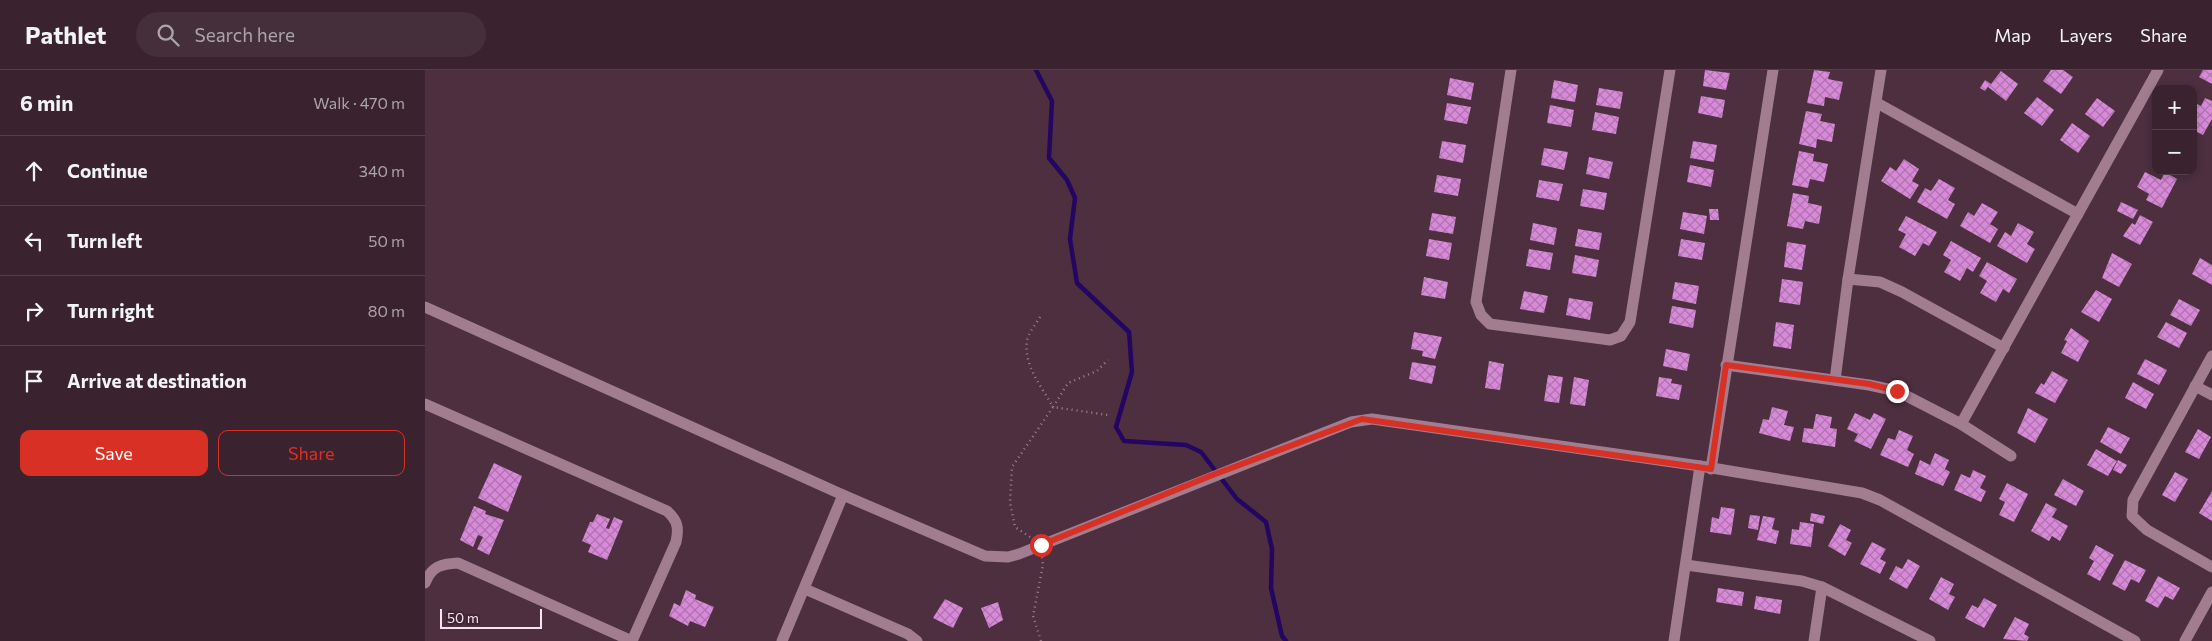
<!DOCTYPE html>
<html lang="en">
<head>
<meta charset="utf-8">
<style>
	body { margin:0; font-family:Commissioner,sans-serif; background:#452f3b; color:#f1f3f6 }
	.controls { position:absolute; right:15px; top:15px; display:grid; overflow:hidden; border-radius:10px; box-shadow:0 2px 8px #0003 }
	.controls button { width:45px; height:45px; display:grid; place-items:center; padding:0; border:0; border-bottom:1px solid #54404b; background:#3a232f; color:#f1f3f6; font:25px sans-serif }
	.scale { position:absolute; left:15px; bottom:12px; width:102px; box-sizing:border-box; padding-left:5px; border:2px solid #f9e4ee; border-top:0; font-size:14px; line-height:18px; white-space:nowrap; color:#f9e4ee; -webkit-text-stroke:4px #422535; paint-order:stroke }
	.stop { position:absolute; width:15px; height:15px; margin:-11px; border:4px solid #d93025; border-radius:50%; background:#fff }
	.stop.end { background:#d93025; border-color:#fff; box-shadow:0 1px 5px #0008 }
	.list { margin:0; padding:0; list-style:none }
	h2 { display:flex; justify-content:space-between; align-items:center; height:65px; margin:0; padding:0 20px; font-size:21px }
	h2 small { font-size:16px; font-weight:400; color:#aba4aa }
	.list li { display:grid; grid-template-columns:32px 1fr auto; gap:15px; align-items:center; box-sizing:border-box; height:70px; padding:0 20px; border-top:1px solid #54404b }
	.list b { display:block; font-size:19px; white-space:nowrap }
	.list em { font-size:16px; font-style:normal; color:#aba4aa }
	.actions { display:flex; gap:10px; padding:15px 20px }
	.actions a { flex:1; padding:11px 0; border:1px solid #d93025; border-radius:10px; text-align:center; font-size:18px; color:#d93025 }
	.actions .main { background:#d93025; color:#fff }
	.icon { flex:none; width:28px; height:28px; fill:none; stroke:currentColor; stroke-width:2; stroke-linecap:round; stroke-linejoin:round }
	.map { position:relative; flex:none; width:1787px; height:571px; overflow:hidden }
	header { display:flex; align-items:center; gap:30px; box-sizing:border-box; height:70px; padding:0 25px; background:#3a232f; border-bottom:1px solid #54404b }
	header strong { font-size:24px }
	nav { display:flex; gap:28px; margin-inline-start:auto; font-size:18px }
	.search { width:350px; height:45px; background:#452f3b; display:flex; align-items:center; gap:12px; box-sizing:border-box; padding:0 18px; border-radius:28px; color:#aba4aa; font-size:19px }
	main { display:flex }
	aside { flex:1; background:#3a232f }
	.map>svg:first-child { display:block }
</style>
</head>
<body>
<header>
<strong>Pathlet</strong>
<div class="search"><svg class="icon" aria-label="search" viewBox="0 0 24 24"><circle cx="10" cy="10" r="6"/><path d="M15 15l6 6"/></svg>Search here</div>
<nav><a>Map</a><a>Layers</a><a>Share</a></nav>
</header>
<main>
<aside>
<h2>6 min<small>Walk · 470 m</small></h2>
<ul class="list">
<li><svg class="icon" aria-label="ahead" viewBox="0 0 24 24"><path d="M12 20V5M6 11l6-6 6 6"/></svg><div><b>Continue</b></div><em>340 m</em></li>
<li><svg class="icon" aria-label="left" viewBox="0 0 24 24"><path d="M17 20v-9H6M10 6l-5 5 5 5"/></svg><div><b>Turn left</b></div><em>50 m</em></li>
<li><svg class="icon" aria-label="right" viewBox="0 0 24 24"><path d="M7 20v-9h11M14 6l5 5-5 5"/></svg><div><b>Turn right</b></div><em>80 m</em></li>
<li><svg class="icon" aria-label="arrive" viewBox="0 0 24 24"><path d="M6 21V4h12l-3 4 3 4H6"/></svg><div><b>Arrive at destination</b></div></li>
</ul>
<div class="actions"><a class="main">Save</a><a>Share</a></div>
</aside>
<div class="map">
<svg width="1787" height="571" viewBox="0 0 1787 571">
	<defs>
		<pattern id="building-cross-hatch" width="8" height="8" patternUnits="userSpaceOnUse" patternTransform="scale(1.25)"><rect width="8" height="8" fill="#d989d9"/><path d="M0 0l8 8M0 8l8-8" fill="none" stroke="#ae74ad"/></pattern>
	</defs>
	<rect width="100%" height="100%" fill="#4d2f3f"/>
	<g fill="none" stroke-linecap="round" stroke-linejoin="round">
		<polyline stroke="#250562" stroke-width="4.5" points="611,0 627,31 624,88 642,110 650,128 645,169 652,213 704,262 707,302 691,357 699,371 761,375 776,382 812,429 841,452 847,479 846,518 857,566 861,571"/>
	</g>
	<g fill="url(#building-cross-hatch)">
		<polygon points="1280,0 1305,3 1301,20 1278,16"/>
		<polygon points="1389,0 1405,2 1403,9 1418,12 1414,30 1400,27 1399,36 1382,33"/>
		<polygon points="1626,0 1638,0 1648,7 1636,24 1618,11"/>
		<polygon points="1778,0 1787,0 1787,14 1774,7"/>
		<polygon points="1576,1 1593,14 1581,31 1563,17 1560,21 1555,18 1560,10 1566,14"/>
		<polygon points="1025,8 1049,13 1046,30 1022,25"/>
		<polygon points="1129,10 1153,15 1150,32 1126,28"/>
		<polygon points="1174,18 1198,22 1195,39 1171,35"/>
		<polygon points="1276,26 1300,30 1297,48 1273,43"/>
		<polygon points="1612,27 1629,40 1617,56 1599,43"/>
		<polygon points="1672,28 1690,41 1678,57 1660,44"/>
		<polygon points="1780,28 1787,31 1787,49 1778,65 1768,60 1768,32 1776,36"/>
		<polygon points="1022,33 1046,37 1042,54 1019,50"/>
		<polygon points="1125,35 1149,40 1146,57 1122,53"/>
		<polygon points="1381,41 1397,44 1395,51 1410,54 1407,72 1392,69 1391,78 1374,74"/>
		<polygon points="1170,42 1194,47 1191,64 1167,60"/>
		<polygon points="1647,53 1665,66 1653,83 1635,70"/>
		<polygon points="1017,71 1041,75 1038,93 1014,88"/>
		<polygon points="1268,71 1292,75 1289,92 1265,88"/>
		<polygon points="1119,78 1143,82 1139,100 1116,95"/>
		<polygon points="1374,81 1389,84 1388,91 1403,94 1399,112 1385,109 1383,118 1367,115"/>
		<polygon points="1164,87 1188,92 1184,109 1161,104"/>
		<polygon points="1479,89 1494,99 1487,111 1494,115 1485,129 1456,111 1465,97 1471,101"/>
		<polygon points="1265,95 1289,100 1286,117 1262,112"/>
		<polygon points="1720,102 1736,110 1740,102 1752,109 1737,138 1721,130 1724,124 1712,117"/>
		<polygon points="1012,105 1036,109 1033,126 1009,122"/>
		<polygon points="1514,109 1530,118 1523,130 1530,134 1522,149 1492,132 1500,118 1506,121"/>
		<polygon points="1114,110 1138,114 1134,131 1111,127"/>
		<polygon points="1158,119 1182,123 1179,140 1155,136"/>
		<polygon points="1368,123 1384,126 1383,133 1397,136 1394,154 1380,151 1378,159 1362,156"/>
		<polygon points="1696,132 1713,140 1708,149 1692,141"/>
		<polygon points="1557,133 1573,142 1565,154 1573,159 1565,173 1535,156 1543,142 1549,146"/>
		<polygon points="1284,139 1293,139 1294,150 1285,150"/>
		<polygon points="1258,142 1282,146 1279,164 1255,159"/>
		<polygon points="1007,143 1031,147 1028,164 1004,160"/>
		<polygon points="1715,145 1728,152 1715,175 1698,166 1707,153 1710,155"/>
		<polygon points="1481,146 1512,162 1504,176 1498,173 1490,186 1474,177 1481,164 1473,160"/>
		<polygon points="1108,153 1132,158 1129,175 1105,170"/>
		<polygon points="1593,153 1609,162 1602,174 1610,179 1602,193 1572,176 1580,162 1586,166"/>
		<polygon points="1153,159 1177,163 1174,180 1150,176"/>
		<polygon points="1004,169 1027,173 1024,190 1001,186"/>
		<polygon points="1256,169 1280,173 1277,190 1253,186"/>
		<polygon points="1526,171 1556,188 1548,202 1542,198 1535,211 1519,202 1526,190 1518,185"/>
		<polygon points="1362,172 1381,175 1377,200 1359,197"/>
		<polygon points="1104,179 1128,183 1125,200 1101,196"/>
		<polygon points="1687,183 1707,194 1694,217 1677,208"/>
		<polygon points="1150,185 1174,190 1171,207 1147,203"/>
		<polygon points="1775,188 1787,195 1787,215 1767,204"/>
		<polygon points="1562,192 1592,209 1584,223 1578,219 1571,232 1555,223 1562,211 1554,206"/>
		<polygon points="999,207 1023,212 1020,229 996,225"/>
		<polygon points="1357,209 1378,212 1375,235 1354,232"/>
		<polygon points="1250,212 1274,216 1271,234 1247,229"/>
		<polygon points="1671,220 1687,229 1674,252 1656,242"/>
		<polygon points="1099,221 1123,226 1119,243 1095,239"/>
		<polygon points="1144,228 1168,232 1165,250 1141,245"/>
		<polygon points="1754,229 1775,240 1766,256 1745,245"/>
		<polygon points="1247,236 1271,240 1268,258 1244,253"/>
		<polygon points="1351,252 1369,255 1366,279 1348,276"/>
		<polygon points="1741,252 1762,263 1754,278 1732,267"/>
		<polygon points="1646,258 1664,271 1653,292 1636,283 1642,271 1639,270"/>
		<polygon points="989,262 1017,267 1010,289 997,286 998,281 986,279"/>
		<polygon points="1241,279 1265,284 1262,301 1238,296"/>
		<polygon points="1720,289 1742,300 1734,315 1712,304"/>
		<polygon points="1064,291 1079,294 1075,320 1060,318"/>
		<polygon points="987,292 1011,296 1007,314 984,309"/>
		<polygon points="1627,301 1643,310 1630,333 1610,323 1616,313 1619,315"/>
		<polygon points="1123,305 1138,307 1134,333 1119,331"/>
		<polygon points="1149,307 1164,310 1160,336 1145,334"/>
		<polygon points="1234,307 1247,309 1246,313 1257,315 1254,330 1231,326"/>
		<polygon points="1708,312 1729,324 1721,339 1700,328"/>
		<polygon points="1347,337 1363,341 1359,355 1369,357 1365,371 1334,363 1338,349 1344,350"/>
		<polygon points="1603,338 1623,349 1610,373 1592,363"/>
		<polygon points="1430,343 1445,350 1449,343 1461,349 1446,379 1429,371 1433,364 1422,359"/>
		<polygon points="1391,344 1407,347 1405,358 1412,359 1410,377 1377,372 1379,358 1388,359"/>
		<polygon points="1683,357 1705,368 1696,384 1675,372"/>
		<polygon points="1773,359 1786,367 1774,389 1760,382"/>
		<polygon points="1474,360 1488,366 1482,380 1489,384 1483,397 1455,385 1463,368 1470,370"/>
		<polygon points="1671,379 1692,391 1683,406 1662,395"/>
		<polygon points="1510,383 1524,390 1520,399 1525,402 1518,416 1490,404 1495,390 1505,395"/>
		<polygon points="1693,390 1702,395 1696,404 1688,400"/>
		<polygon points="69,393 97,406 83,442 53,428"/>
		<polygon points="1548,400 1561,406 1555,418 1561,421 1556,432 1529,420 1536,404 1545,408"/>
		<polygon points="1750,402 1763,409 1750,432 1737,425"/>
		<polygon points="1638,409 1659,421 1651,436 1629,425"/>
		<polygon points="1582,413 1603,424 1589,452 1574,445 1580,432 1574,429"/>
		<polygon points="1787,421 1787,451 1774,443"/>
		<polygon points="1621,433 1632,439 1627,447 1643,456 1635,471 1627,466 1624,471 1606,461"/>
		<polygon points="49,436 61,441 60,444 79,450 64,485 52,479 58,467 53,465 48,477 35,470"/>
		<polygon points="1296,437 1310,439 1306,465 1285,462 1287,447 1294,449"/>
		<polygon points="1386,443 1400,446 1398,454 1385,451"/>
		<polygon points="172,444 185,449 181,458 184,459 189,447 198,451 182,490 163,482 166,475 157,471 165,452 168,452"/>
		<polygon points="1325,445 1335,446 1333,460 1323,458"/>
		<polygon points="1338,446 1350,448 1347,459 1354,461 1351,474 1332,470"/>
		<polygon points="1375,452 1389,454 1386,477 1365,474 1367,459 1374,460"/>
		<polygon points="1415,454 1426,460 1421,470 1427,473 1420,486 1403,476"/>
		<polygon points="1447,472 1461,479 1455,489 1461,492 1455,504 1435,494"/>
		<polygon points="1671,475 1689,485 1675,511 1662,504 1669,491 1664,488"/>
		<polygon points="1483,489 1495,496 1482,519 1464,509 1471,496 1477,499"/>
		<polygon points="1700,490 1721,500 1714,513 1706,509 1700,521 1687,514"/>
		<polygon points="1733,506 1755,518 1748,530 1740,526 1733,538 1720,531"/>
		<polygon points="1516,507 1529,514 1524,524 1530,527 1523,540 1504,529"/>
		<polygon points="1293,518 1319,522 1317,536 1291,532"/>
		<polygon points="261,520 271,525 270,529 289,537 280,557 265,551 263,556 244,546 249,533 255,536"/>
		<polygon points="1331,526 1357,530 1355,544 1329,539"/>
		<polygon points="1559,528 1572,535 1559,558 1540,548 1547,535 1553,538"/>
		<polygon points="520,529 538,538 528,558 508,548"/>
		<polygon points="573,532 578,550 564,558 556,538"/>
		<polygon points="1590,547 1604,554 1599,564 1604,567 1602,571 1578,569"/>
	</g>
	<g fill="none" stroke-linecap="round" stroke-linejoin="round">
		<g stroke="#9e8491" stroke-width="2.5" stroke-dasharray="1 4" stroke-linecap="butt">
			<path d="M 615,247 C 611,254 603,263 602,271 C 598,295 617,317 628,337 L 643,313 L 672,301 L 683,290"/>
			<polyline points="605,467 590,457 585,432 587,397 628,337 683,345"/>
			<polyline points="616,571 608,546 618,495 617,487"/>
		</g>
		<g stroke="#a17d8f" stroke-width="11">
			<polyline points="1086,0 1051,232 1056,245 1065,254 1185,270 1196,266 1205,252 1245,0"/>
			<polyline points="1452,33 1653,144"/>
			<polyline points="1423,209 1455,212 1477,222 1579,278"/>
			<polyline points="0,237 418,425 560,486 583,487 594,484 926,352 947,349 1275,396 1437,423 1455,430 1710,571"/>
			<polyline points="1787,286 1708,430 1707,446 1722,460 1787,497"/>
			<polyline points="1301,295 1444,315 1472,321 1536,354 1586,386"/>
			<polyline points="1410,310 1423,209 1456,0"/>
			<polyline points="1770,316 1787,325"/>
			<path d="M 0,334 L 242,441 C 253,451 254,458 251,472 L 207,571"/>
			<polyline points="1536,354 1733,0"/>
			<polyline points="1286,399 1348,0"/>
			<polyline points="1261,495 1377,511 1397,517 1505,571"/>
			<path d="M 0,513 C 7,496 16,494 33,493 L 207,571"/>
			<polyline points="380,519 483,564 492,571"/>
			<polyline points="357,571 418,425"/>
			<polyline points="1249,571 1275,396"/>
			<polyline points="1389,571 1397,517"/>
			<polyline points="1760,571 1787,522"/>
		</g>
	</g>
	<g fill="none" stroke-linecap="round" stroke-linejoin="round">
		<polyline stroke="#d93025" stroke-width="6" points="616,475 785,406 937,349 1286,399 1301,295 1444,314 1472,321"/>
	</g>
</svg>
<div class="controls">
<button>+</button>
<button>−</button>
</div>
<div class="scale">50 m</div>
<div class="stop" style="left:616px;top:475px"></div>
<div class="stop end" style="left:1472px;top:321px"></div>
</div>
</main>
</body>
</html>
